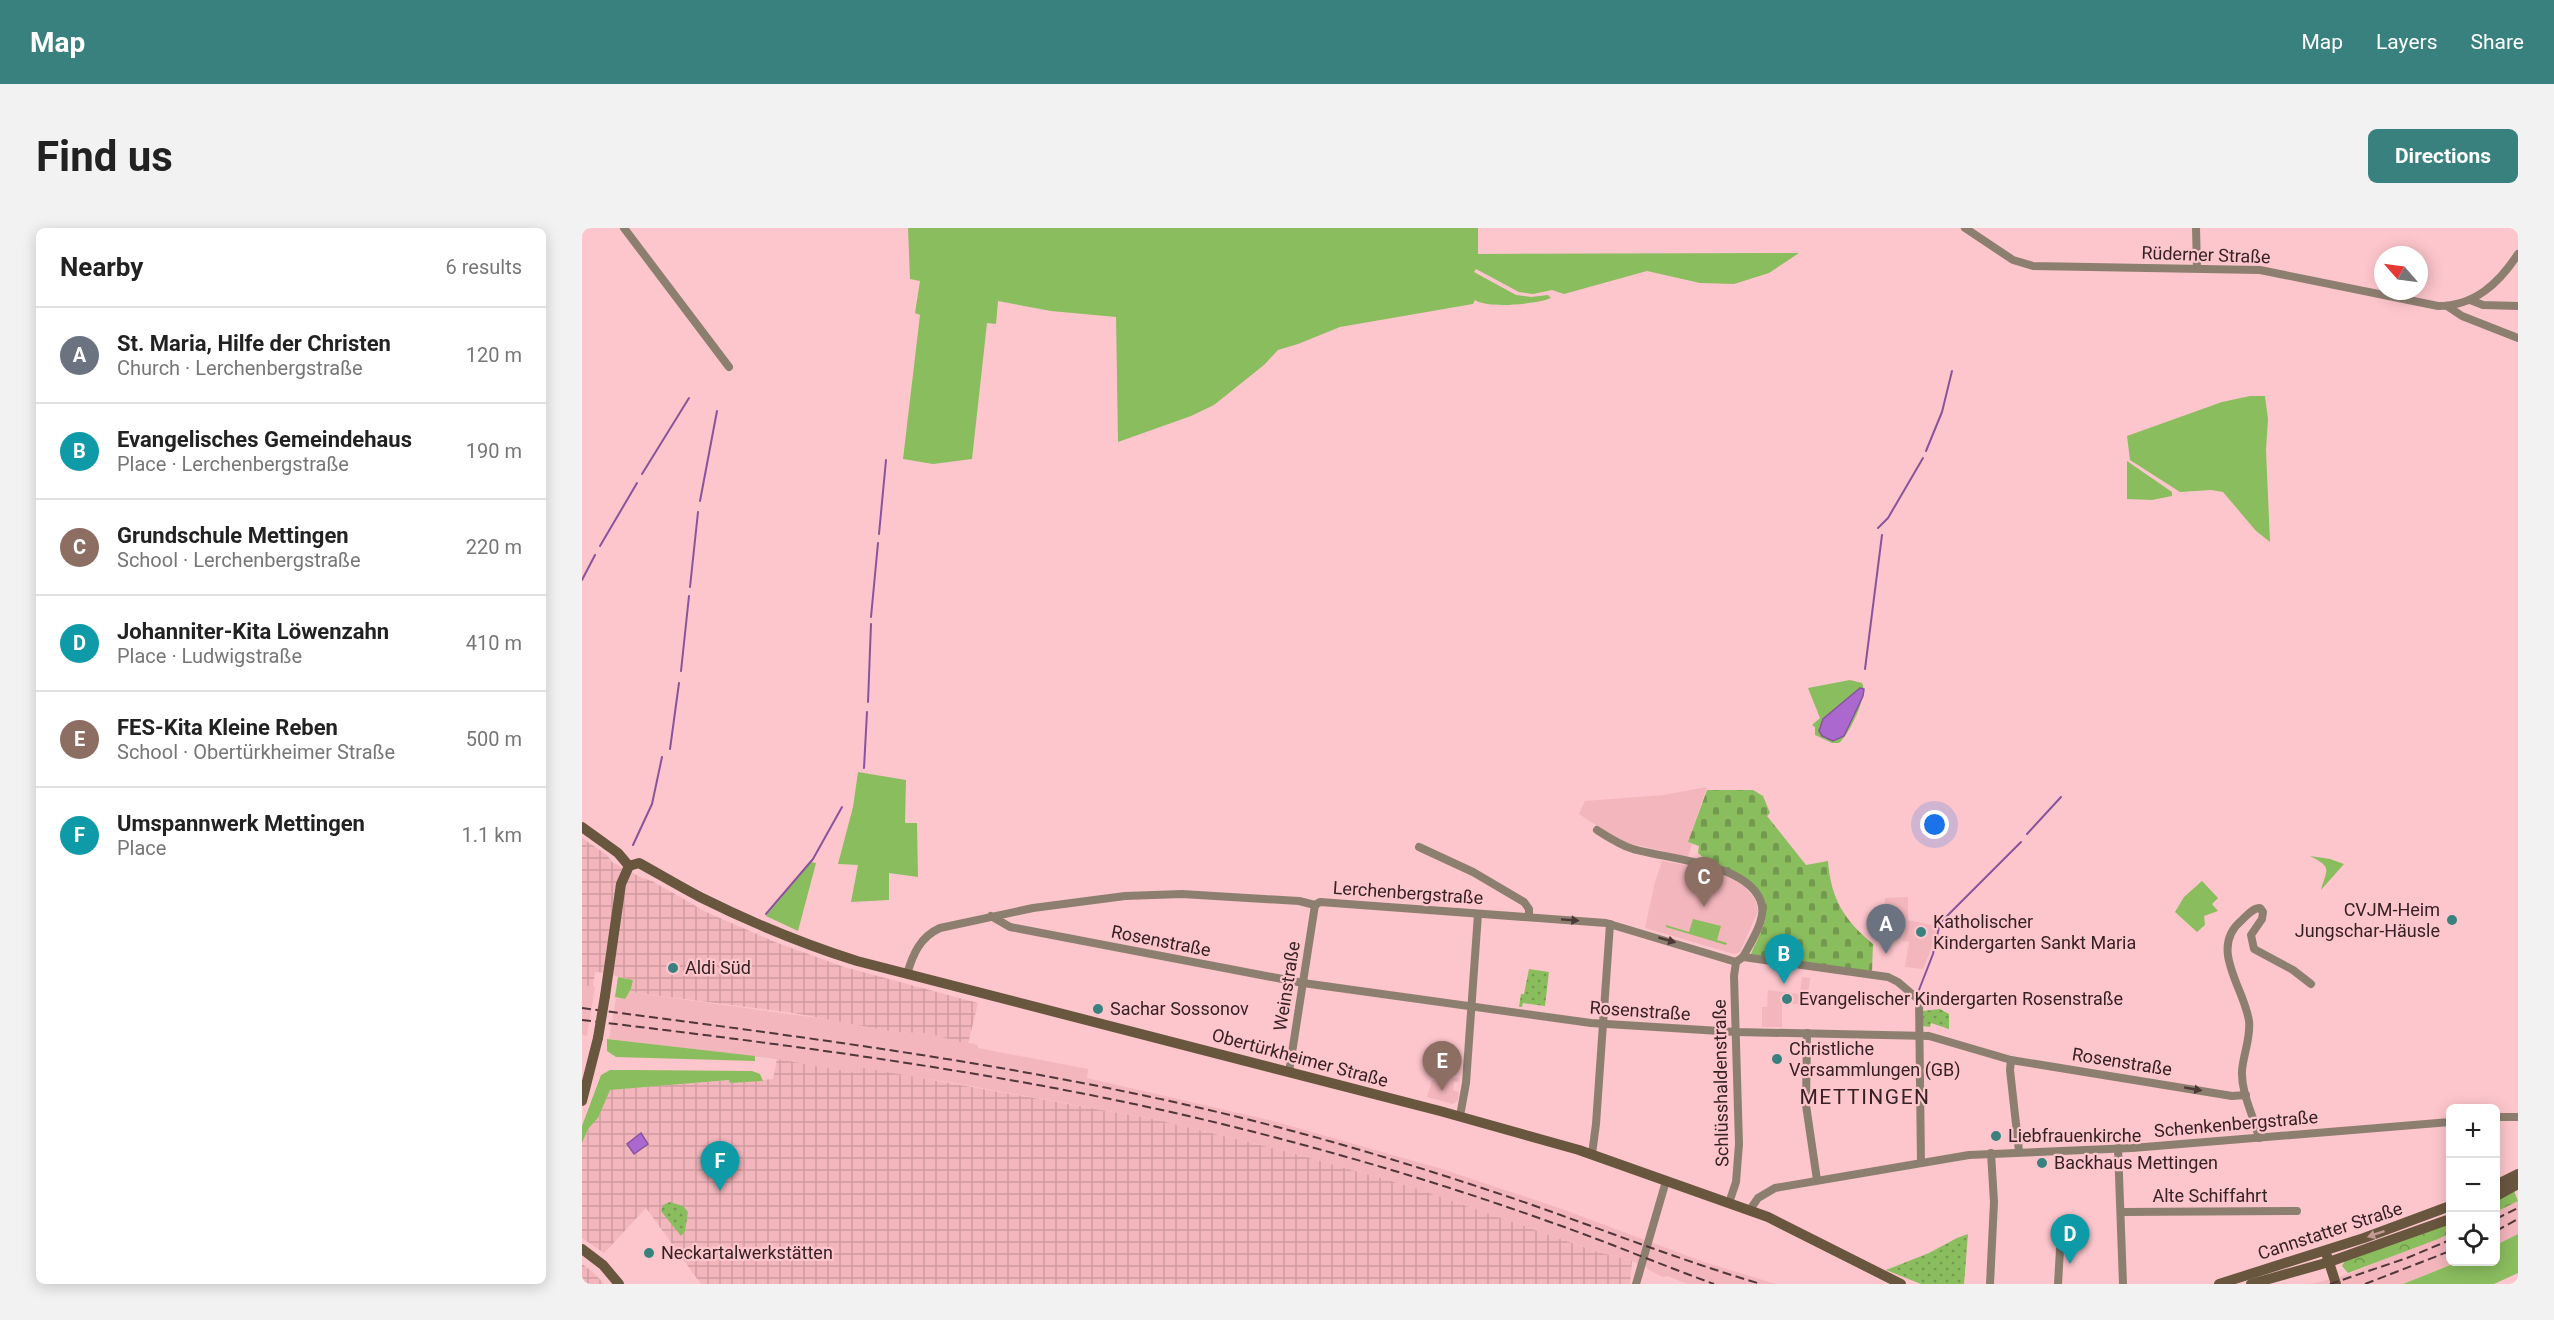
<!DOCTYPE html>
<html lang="en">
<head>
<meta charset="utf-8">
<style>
	body { margin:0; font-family:Roboto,sans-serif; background:#f2f2f2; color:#222 }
	.controls { position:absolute; right:18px; bottom:18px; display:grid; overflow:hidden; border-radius:9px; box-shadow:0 3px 15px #0003 }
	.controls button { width:54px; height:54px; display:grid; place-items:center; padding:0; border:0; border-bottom:2px solid #e0e0e0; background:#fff; color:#222; font:30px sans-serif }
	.compass { position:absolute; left:1792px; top:18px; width:54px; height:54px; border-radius:50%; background:#fff; box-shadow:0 3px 15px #0003; rotate:298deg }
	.you { position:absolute; left:1353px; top:597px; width:21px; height:21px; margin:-15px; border:4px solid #fff; border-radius:50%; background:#1a73e8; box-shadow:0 0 0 9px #1a73e833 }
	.badge { display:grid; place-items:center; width:39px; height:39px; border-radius:50%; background:#39817f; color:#fff; font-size:20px; font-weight:700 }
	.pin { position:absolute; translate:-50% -50px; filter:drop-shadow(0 2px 3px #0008) }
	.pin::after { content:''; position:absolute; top:32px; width:21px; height:18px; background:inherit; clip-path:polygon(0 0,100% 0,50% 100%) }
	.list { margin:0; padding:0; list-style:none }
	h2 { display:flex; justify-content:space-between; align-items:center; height:78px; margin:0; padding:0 24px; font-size:26px }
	h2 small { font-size:20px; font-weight:400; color:#767676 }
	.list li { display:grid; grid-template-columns:39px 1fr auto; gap:18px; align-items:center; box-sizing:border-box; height:96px; padding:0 24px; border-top:2px solid #e0e0e0 }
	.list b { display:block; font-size:22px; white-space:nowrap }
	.list p { margin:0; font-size:20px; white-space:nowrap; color:#767676 }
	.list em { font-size:20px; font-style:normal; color:#767676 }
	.icon { flex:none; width:33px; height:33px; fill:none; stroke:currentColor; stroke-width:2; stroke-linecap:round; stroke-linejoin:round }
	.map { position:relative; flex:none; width:1936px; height:1056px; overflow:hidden; border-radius:9px }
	header { display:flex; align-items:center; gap:36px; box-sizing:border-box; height:84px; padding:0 30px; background:#39817f; color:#fff }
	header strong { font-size:28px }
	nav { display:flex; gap:33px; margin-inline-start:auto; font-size:21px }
	.intro { display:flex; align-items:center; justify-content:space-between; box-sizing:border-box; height:144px; padding:0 36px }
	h1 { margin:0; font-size:42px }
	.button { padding:15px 27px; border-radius:9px; background:#39817f; color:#fff; font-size:21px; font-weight:700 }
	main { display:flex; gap:36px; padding:0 36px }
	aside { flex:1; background:#fff; border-radius:9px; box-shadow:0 3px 15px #0003 }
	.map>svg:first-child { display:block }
</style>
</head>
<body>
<header>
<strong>Map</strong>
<nav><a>Map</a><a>Layers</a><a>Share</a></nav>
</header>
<div class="intro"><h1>Find us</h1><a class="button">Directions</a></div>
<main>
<aside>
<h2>Nearby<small>6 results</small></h2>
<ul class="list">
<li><span class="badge" style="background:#6b7280">A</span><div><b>St. Maria, Hilfe der Christen</b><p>Church · Lerchenbergstraße</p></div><em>120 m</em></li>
<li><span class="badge" style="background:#0f9aa8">B</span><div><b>Evangelisches Gemeindehaus</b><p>Place · Lerchenbergstraße</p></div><em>190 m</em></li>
<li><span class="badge" style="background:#8d6e63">C</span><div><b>Grundschule Mettingen</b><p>School · Lerchenbergstraße</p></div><em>220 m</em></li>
<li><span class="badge" style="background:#0f9aa8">D</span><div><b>Johanniter-Kita Löwenzahn</b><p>Place · Ludwigstraße</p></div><em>410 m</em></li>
<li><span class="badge" style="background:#8d6e63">E</span><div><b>FES-Kita Kleine Reben</b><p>School · Obertürkheimer Straße</p></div><em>500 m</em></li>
<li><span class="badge" style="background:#0f9aa8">F</span><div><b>Umspannwerk Mettingen</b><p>Place</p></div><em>1.1 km</em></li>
</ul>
</aside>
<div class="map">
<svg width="1936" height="1056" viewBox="0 0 1936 1056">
	<defs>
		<pattern id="industrial-grid" width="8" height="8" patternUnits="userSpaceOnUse" patternTransform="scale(1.5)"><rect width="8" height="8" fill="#f3b6bc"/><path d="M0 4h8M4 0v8" fill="none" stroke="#d19ca1"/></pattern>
		<pattern id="forest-crowns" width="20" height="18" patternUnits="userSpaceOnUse" patternTransform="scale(1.5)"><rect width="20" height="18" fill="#8abd5e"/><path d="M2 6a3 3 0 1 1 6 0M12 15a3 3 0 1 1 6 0" fill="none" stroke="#72994d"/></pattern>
		<pattern id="cemetery-stones" width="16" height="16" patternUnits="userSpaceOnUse" patternTransform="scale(1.5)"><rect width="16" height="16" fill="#8abd5e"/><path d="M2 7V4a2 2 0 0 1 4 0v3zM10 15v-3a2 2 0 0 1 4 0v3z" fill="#72994d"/></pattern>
		<pattern id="park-dots" width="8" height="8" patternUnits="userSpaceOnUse" patternTransform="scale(1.5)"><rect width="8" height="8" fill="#8abd5e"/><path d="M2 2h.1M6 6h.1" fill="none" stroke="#72994d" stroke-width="1.8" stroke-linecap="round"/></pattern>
	</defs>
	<rect width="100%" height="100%" fill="#fdc6cc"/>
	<g fill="#f3b6bc">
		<polygon points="1125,559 1106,614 1110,616 1106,629 1046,615 1028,606 997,586 1003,573 1081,567"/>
		<polygon points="1080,633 1121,640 1155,653 1163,659 1173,671 1176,683 1158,724 1152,726 1063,700 1073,654"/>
		<polygon points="1326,669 1326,692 1355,698 1354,709 1341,741 1323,739 1327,714 1321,713 1323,702 1295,699 1301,688 1303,670"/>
		<polygon points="1220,749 1228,750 1225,776 1200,776 1200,799 1180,799 1180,779 1185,779 1186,762 1218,766"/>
		<polygon points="0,757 13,759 5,808 0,807"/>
		<polygon points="47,764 345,805 396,817 396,820 506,841 505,850 691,893 860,941 977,980 1122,1034 1194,1056 1105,1056 1086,1048 1081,1049 1067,1042 1063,1038 1047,1032 1016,1024 830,959 710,925 576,892 360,853 321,848 274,845 187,830 27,811 34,770 43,771"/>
		<polygon points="862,850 878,850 877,854 872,854 871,862 877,864 876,872 871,876 845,869 850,852 861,853"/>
		<polygon points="1936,973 1936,1006 1914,1017 1914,984"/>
		<polygon points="1868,1005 1868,1034 1876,1034 1821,1056 1729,1056 1764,1047"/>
	</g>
	<g fill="url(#industrial-grid)">
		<polygon points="0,610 25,627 30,634 60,650 70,653 124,684 193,714 262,739 396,775 386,816 345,805 314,804 211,785 48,764 51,752 16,744 13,744 11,759 0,757"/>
		<polygon points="195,831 274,845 277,839 576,892 710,925 830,959 1016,1024 1050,1033 1048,1056 119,1056 64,980 22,1025 0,1010 0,915 6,901 16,890 27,862 148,852 148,855 191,851"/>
		<polygon points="0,1036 13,1046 22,1056 0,1056"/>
	</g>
	<g fill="#8abd5e">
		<path d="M 326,0 L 896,0 L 896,26 L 1217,25 L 1187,45 L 1152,56 L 1118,55 L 1065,43 L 982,66 L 970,62 L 951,66 L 937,64 L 894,41 L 892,44 L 934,67 L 949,69 L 966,67 L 969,70 C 955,76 905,81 893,72 L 891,76 L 758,99 L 716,116 L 696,122 L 682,137 L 632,177 L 609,188 L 536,214 L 534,89 L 469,83 L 416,73 L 414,96 L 405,95 L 390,231 L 351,236 L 321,231 L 338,87 L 333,85 L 338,53 L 328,51 Z"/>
		<polygon points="1668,168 1683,168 1686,191 1684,222 1688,314 1674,303 1641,264 1629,262 1598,264 1548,232 1545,208 1640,174"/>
		<polygon points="1545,233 1590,264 1590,268 1570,272 1545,271"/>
		<path d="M 1268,452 L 1280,455 C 1287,466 1267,507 1257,515 L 1250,515 L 1233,507 L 1233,499 L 1230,497 L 1238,490 L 1226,460 Z"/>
		<polygon points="276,544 324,552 323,595 335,595 336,649 307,645 307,672 269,674 276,637 256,636 271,579"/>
		<path d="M 1728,628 L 1748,631 L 1762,636 L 1739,662 C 1744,642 1752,640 1728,628 Z"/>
		<polygon points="229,634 234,635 216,703 184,688"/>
		<polygon points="1620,653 1636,670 1630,676 1636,683 1622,688 1623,697 1615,704 1593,684 1602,669"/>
		<polygon points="1111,691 1139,698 1135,712 1145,715 1144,717 1084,699 1084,697 1107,704"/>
		<polygon points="36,749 51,752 49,761 43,771 33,769"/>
		<polygon points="25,811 173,828 173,833 34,829 25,823"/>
		<polygon points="52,842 170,843 178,846 181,853 148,855 147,852 28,862 16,890 6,901 0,915 0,898 19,847 28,842"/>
		<polygon points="1936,1006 1936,1045 1912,1056 1821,1056 1876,1034 1914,1034 1914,1017"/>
	</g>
	<g fill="url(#forest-crowns)">
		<polygon points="1932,963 1936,973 1914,984 1914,972"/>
		<polygon points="1868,993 1868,1005 1856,1011 1766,1045 1760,1038 1763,1033"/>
	</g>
	<path fill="url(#cemetery-stones)" d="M 1125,562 L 1171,562 L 1181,568 L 1188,585 L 1185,588 L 1224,637 L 1246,633 C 1249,671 1262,692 1291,716 L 1290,744 L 1168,728 C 1179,703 1195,681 1172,659 C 1166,653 1163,648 1154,645 C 1141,639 1126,635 1116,625 L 1117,618 L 1106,614 Z"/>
	<g fill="url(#park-dots)">
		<polygon points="947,741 967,744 963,778 941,775 940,779 937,779 939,766 942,766"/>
		<polygon points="1358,781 1367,786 1367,801 1349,795 1348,799 1340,798 1340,783"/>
		<polygon points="88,974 101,978 106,984 103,1003 99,1008 79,983 81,977"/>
		<polygon points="1386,1006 1382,1056 1339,1056 1304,1042 1347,1025 1375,1010"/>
	</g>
	<g fill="#ab69cf" stroke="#88549c" stroke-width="1.5">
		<polygon points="1278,460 1282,461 1281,468 1262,508 1251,513 1240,508 1237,503 1241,491"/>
		<polygon points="59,905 66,916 52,926 45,916"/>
	</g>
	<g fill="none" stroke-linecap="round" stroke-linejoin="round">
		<g stroke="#88549c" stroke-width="2">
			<polyline points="1344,223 1360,184 1370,143"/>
			<polyline points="60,246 107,170"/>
			<polyline points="118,273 135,183"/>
			<polyline points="1296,300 1306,290 1341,230"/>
			<polyline points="297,306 304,232"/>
			<polyline points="18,318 55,255"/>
			<polyline points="0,352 13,327"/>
			<polyline points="108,359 116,284"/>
			<polyline points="289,389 296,315"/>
			<polyline points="1283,441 1300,307"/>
			<polyline points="99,443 107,368"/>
			<polyline points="286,474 289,396"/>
			<polyline points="88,521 97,455"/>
			<polyline points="282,540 285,484"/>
			<polyline points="1445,606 1479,569"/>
			<polyline points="51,617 70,576 80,529"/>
			<polyline points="184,686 231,631 260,579"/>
			<polyline points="1335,767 1351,726 1358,695 1439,614"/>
		</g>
		<g stroke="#8d7f70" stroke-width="8">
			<polyline points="42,0 147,139"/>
			<path d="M 1383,0 L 1431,32 L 1451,38 L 1678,42 L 1856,78 C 1893,78 1917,55 1936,26"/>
			<polyline points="1614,0 1615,40"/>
			<polyline points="1888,72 1901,77 1936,78"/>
			<polyline points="1865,78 1880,88 1936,110"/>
			<path d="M 1015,602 C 1026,609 1038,617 1051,621 C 1084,631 1172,635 1180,678 C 1183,693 1168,716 1161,729"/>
			<polyline points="837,619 891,644 942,674 947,681 947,689"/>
			<polyline points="409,688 428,699 721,755 1009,795 1154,804 1347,808 1429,832 1650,868 1664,867"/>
			<polyline points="1154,734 1161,729 1306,749 1316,754 1337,772 1339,935"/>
			<path d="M 325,746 C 331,726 338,709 358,700 L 451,680 L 543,668 L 600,666 L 717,673 L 733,677 L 738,674 L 1024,695 L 1154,734"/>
			<polyline points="1225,805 1224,877 1235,952"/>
			<polyline points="1429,832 1428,842 1437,923"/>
			<polyline points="707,844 733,677"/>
			<polyline points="878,888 884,855 896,686"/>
			<polyline points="1914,889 1936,889"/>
			<path d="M 1677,910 C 1672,888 1659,866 1660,843 C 1661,827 1669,810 1667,793 C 1662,759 1626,720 1660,692 C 1665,687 1671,680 1678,680 L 1681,684 L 1680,691 L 1669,707 L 1672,721 L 1711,742 L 1729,756"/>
			<polyline points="1536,920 1541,1056"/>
			<polyline points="1010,926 1014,896 1028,696"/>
			<polyline points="1147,975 1154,954 1157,916 1152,748 1154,734"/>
			<polyline points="1167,983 1176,970 1193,960 1387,927 1550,920 1868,894"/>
			<polyline points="1540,984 1715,983"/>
			<polyline points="1054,1056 1084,953"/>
			<polyline points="1408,1056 1412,974 1409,925"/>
			<polyline points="1476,1056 1479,1004"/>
		</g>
		<g stroke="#69563f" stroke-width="10">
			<polyline points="0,599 36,625 47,638"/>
			<path d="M 47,638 L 57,635 C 77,646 97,658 118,669 C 168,694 221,716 275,733 L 858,883 L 997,922 L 1186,989 L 1319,1056"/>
			<polyline points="23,768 39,656 47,638"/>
			<polyline points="0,873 16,810"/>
			<polyline points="1914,957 1936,946"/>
			<polyline points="1914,968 1936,956"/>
			<polyline points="0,1021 21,1037 37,1056"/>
			<polyline points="1745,1028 1754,1056"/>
			<polyline points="1637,1056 1782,1010 1868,978"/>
			<polyline points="1669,1056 1747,1034 1868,991"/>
		</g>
		<g stroke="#4e3639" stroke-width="2" stroke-dasharray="9 4.5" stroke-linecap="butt">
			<path d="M 0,780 C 236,811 473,840 703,901 C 782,922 859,946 936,972 C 1017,1000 1097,1032 1179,1056"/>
			<path d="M 0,792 C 234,820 470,850 699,911 C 790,935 879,962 968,994 C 1023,1013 1077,1036 1132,1056"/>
			<polyline points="1914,991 1936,980"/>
			<polyline points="1914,1003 1936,991"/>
			<polyline points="1748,1056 1825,1030 1868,1012"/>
			<polyline points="1783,1056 1868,1023"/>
		</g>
		<polyline stroke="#69563f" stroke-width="10" points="16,810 23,768"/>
	</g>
	<defs><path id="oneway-solid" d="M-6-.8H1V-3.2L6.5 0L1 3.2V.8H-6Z" transform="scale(1.5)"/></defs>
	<g fill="#4c3937">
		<use href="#oneway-solid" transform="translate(988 692) rotate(4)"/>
		<use href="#oneway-solid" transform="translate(1085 712) rotate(16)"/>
		<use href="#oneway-solid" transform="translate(1611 861) rotate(10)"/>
	</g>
	<use fill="#c29994" href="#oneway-solid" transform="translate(1794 1006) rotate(161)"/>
	<g fill="#39817f" stroke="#fdc6cc" stroke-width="2">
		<circle cx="1870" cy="692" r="6"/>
		<circle cx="1339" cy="704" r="6"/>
		<circle cx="91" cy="740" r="6"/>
		<circle cx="1205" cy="771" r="6"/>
		<circle cx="516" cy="781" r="6"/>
		<circle cx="1195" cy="831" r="6"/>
		<circle cx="1414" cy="908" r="6"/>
		<circle cx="1460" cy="935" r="6"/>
		<circle cx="67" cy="1025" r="6"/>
	</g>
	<g text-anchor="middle" stroke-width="4.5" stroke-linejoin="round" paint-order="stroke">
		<g font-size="18" fill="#362224" stroke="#fdc6cc">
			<text transform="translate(1624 27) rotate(2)" y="6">Rüderner Straße</text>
			<text transform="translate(826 665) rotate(4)" y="6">Lerchenbergstraße</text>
			<text transform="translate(579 713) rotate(11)" y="6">Rosenstraße</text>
			<text transform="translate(705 758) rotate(-81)" y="6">Weinstraße</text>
			<text transform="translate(1058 783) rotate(4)" y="6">Rosenstraße</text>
			<text transform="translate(718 830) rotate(15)" y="6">Obertürkheimer Straße</text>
			<text transform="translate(1540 834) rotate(9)" y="6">Rosenstraße</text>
			<text transform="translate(1139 855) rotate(-91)" y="6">Schlüsshaldenstraße</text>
			<text transform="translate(1654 896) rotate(-5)" y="6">Schenkenbergstraße</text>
			<text x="1628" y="974">Alte Schiffahrt</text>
			<text transform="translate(1748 1003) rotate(-18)" y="6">Cannstatter Straße</text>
		</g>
		<g font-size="18" fill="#362224" stroke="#fdc6cc" text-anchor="start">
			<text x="1858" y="688" text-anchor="end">CVJM-Heim<tspan x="1858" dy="21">Jungschar-Häusle</tspan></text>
			<text x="1351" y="700">Katholischer<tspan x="1351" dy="21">Kindergarten Sankt Maria</tspan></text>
			<text x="103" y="746">Aldi Süd</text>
			<text x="1217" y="777">Evangelischer Kindergarten Rosenstraße</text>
			<text x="528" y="787">Sachar Sossonov</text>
			<text x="1207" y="827">Christliche<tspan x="1207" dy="21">Versammlungen (GB)</tspan></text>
			<text x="1426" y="914">Liebfrauenkirche</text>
			<text x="1472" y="941">Backhaus Mettingen</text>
			<text x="79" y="1031">Neckartalwerkstätten</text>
		</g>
		<g font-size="21" letter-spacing="1.5" fill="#362224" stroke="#fdc6cc">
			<text x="1283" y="876">METTINGEN</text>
		</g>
	</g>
</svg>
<div class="controls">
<button>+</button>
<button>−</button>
<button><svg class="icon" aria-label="locate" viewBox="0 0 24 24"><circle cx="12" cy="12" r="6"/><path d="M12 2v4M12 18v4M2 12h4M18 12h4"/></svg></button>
</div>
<svg class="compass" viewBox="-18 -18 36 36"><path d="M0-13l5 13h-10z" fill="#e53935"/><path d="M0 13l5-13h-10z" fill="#767676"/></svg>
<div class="you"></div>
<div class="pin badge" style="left:1304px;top:726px;background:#6b7280">A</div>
<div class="pin badge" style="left:1202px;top:756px;background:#0f9aa8">B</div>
<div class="pin badge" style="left:1122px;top:679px;background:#8d6e63">C</div>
<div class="pin badge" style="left:1488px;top:1036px;background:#0f9aa8">D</div>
<div class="pin badge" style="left:860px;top:863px;background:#8d6e63">E</div>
<div class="pin badge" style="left:138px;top:963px;background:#0f9aa8">F</div>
</div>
</main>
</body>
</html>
